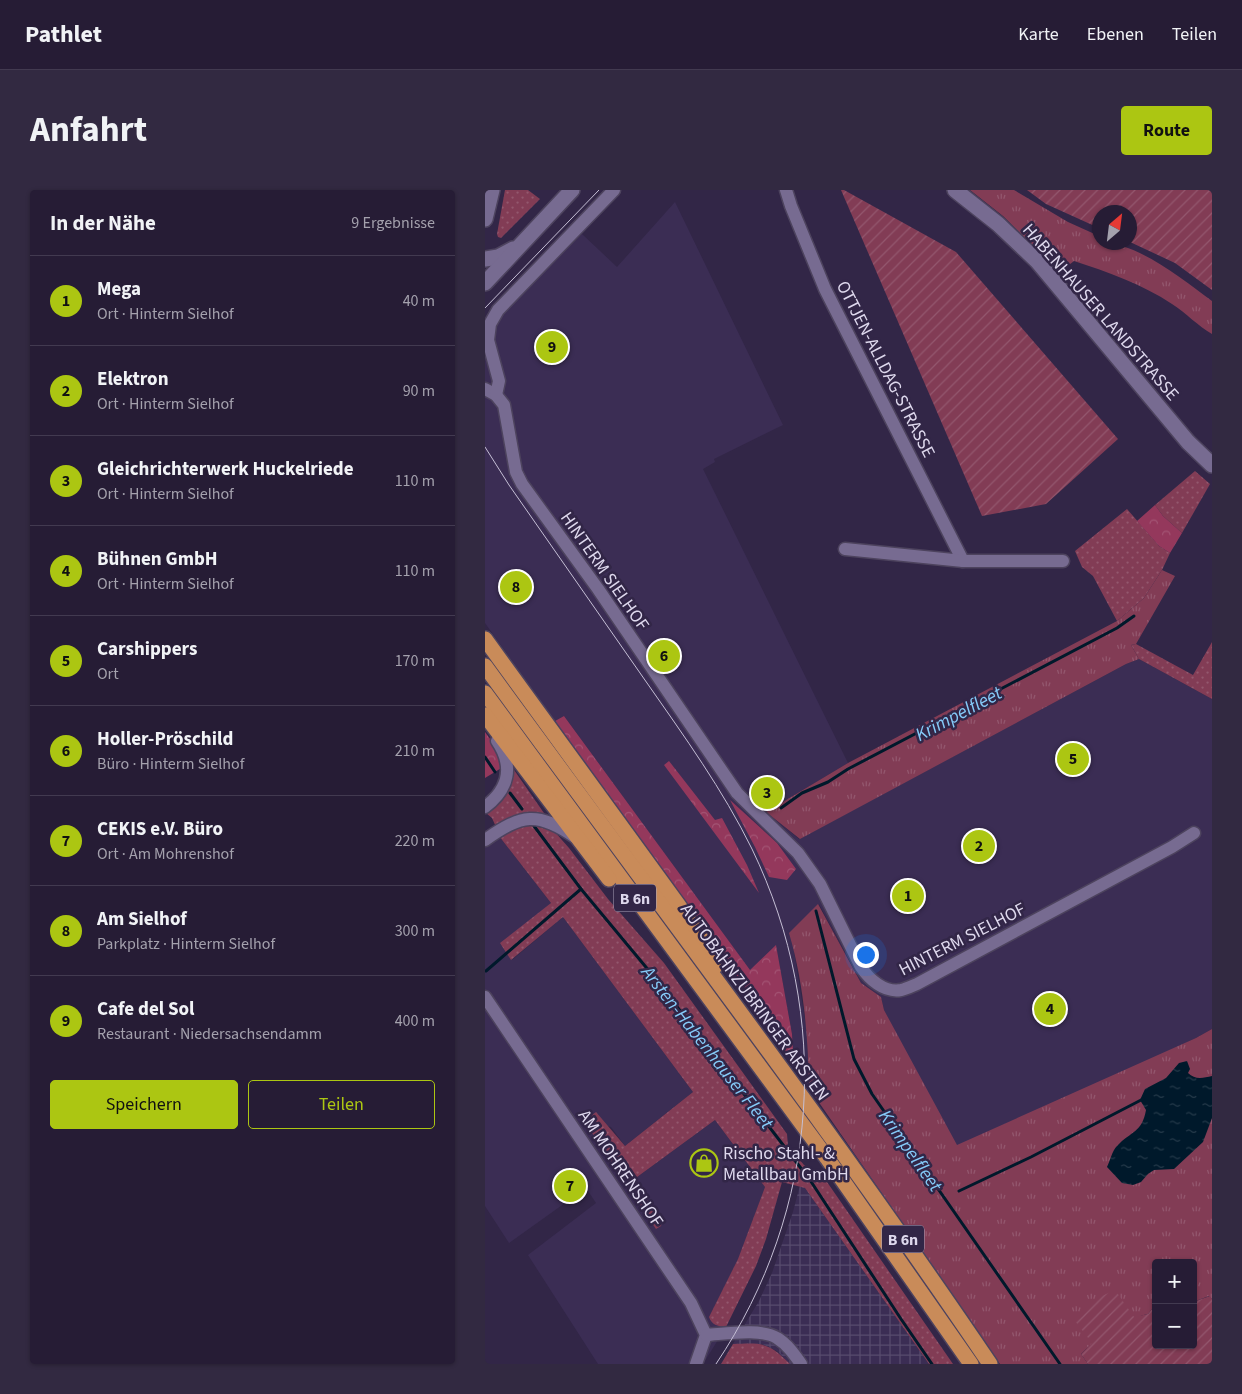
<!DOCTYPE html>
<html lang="de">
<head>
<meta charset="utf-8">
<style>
	body { margin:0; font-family:"Source Sans 3",sans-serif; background:#322941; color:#f1f3f6 }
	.controls { position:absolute; right:15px; bottom:15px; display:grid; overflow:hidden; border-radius:5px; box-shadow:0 1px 4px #0004 }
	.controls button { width:45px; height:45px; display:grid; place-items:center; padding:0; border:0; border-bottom:1px solid #423a50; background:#261c35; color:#f1f3f6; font:25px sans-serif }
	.compass { position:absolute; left:607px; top:15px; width:45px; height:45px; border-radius:50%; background:#261c35; box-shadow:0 1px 4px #0004; rotate:28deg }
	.you { position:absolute; left:380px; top:764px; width:18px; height:18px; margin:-12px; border:4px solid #fff; border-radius:50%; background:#1a73e8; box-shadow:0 0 0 8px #1a73e833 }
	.badge { display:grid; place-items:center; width:32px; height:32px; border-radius:50%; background:#acc612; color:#111; font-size:16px; font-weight:700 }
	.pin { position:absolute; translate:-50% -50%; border:2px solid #fff; box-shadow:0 1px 5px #0006 }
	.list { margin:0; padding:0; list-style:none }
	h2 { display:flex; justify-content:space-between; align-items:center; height:65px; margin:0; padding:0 20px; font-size:21px }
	h2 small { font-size:16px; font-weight:400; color:#a4a1ad }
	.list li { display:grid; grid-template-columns:32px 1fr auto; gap:15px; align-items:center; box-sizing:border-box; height:90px; padding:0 20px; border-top:1px solid #423a50 }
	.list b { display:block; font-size:19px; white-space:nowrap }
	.list p { margin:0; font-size:16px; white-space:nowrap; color:#a4a1ad }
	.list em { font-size:16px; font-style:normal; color:#a4a1ad }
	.actions { display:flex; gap:10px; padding:15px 20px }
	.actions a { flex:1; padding:11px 0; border:1px solid #acc612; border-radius:5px; text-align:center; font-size:18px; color:#acc612 }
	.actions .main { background:#acc612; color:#111 }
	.map { position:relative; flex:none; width:727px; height:1174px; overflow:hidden; border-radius:5px }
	header { display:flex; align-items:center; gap:30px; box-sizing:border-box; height:70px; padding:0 25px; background:#261c35; border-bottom:1px solid #423a50 }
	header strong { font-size:24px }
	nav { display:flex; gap:28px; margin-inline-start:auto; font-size:18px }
	.intro { display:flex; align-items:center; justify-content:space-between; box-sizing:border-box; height:120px; padding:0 30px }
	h1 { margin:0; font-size:35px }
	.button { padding:12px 22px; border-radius:5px; background:#acc612; color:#111; font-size:18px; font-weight:700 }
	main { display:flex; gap:30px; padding:0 30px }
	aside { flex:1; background:#261c35; border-radius:5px; box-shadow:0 1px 4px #0004 }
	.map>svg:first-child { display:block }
</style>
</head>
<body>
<header>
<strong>Pathlet</strong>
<nav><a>Karte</a><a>Ebenen</a><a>Teilen</a></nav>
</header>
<div class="intro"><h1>Anfahrt</h1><a class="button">Route</a></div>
<main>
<aside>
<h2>In der Nähe<small>9 Ergebnisse</small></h2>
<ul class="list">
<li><span class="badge">1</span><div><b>Mega</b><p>Ort · Hinterm Sielhof</p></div><em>40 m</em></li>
<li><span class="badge">2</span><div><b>Elektron</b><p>Ort · Hinterm Sielhof</p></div><em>90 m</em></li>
<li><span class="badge">3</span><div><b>Gleichrichterwerk Huckelriede</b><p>Ort · Hinterm Sielhof</p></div><em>110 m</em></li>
<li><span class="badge">4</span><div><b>Bühnen GmbH</b><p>Ort · Hinterm Sielhof</p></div><em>110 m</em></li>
<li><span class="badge">5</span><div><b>Carshippers</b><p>Ort</p></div><em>170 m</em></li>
<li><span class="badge">6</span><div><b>Holler-Pröschild</b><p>Büro · Hinterm Sielhof</p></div><em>210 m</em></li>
<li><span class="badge">7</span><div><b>CEKIS e.V. Büro</b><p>Ort · Am Mohrenshof</p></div><em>220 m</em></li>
<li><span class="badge">8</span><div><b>Am Sielhof</b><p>Parkplatz · Hinterm Sielhof</p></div><em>300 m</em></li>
<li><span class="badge">9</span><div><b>Cafe del Sol</b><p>Restaurant · Niedersachsendamm</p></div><em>400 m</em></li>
</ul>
<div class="actions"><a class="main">Speichern</a><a>Teilen</a></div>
</aside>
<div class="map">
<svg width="727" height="1174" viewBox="0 0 727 1174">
	<defs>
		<pattern id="industrial-grid" width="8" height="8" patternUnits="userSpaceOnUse" patternTransform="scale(1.25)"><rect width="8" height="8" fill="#3b2d54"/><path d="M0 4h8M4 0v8" fill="none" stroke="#574b6d"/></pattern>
		<pattern id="grass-dots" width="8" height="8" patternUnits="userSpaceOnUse" patternTransform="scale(1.25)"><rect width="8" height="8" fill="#823c55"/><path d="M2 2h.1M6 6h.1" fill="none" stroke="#93576e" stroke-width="1.8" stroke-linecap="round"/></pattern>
		<pattern id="forest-crowns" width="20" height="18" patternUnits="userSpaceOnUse" patternTransform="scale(1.25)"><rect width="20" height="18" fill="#94385c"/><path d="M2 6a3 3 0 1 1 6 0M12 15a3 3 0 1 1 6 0" fill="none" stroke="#a35474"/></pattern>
		<pattern id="park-tufts" width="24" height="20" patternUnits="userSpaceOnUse" patternTransform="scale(1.25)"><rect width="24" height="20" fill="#823c55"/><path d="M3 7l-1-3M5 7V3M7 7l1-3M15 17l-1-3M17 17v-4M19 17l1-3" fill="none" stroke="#93576e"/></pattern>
		<pattern id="garden-furrows" width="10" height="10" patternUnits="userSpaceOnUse" patternTransform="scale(1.25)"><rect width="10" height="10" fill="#823c55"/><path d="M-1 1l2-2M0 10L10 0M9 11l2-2" fill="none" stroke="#93576e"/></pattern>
		<pattern id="water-ripples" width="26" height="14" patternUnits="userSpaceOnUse" patternTransform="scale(1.25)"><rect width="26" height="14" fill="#00192b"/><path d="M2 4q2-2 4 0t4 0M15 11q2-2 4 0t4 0" fill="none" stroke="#253a4a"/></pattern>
	</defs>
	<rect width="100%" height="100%" fill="#322647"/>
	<g fill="#3b2d54">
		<polygon points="190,12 298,235 229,269 230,272 218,279 363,573 281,622 314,649 641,474 654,469 727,509 727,839 711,848 471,962 399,820 396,807 376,793 334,714 309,761 322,842 324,898 309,875 307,844 291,756 265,781 79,526 70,531 0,433 0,138 19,123 97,44 132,77"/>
		<polygon points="14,646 66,713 27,770 78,727 208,902 140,956 126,937 99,931 177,1031 148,990 230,930 280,997 253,1070 224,1127 241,1137 218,1174 113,1174 43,1065 111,1013 101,998 24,1053 0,1016 0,656"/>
	</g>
	<polygon fill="url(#industrial-grid)" points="315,995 320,998 444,1174 305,1174 292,1161 277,1154 248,1154 274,1111 287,1083 308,1022"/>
	<g fill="url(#grass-dots)">
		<polygon points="20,0 43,0 55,9 16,48 13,47 12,44"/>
		<polygon points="710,281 725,294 697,343 678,326 670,315"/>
		<polygon points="642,319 674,356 685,363 677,380 659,408 632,431 608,386 597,377 590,361"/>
		<polygon points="727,452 727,509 654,469 646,455 651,454 708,485"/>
		<polygon points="27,577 61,626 11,637 7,628 1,623"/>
		<path d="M 46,635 L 69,641 L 84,658 L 123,709 L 179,773 L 302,944 L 303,956 L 319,975 L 342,992 L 468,1174 L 444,1174 L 320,998 L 297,992 L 281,1049 L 271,1076 L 241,1137 C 232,1136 227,1135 224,1127 L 253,1069 L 280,997 L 230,930 L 148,990 L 177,1031 L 176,1036 L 171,1039 L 99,931 L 111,922 L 140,956 L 208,902 L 78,727 L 26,770 L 15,753 L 66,713 L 14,646 L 36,636 Z"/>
		<path d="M 248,1154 C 278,1153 283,1152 305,1174 L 236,1174 Z"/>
	</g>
	<g fill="url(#forest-crowns)">
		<polygon points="670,315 678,326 697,343 685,363 674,356 652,331"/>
		<polygon points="79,526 265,780 291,755 307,844 309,875 255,790 70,531"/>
		<polygon points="0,542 16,564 18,577 0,588"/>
		<polygon points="184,571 230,630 237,628 262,675 274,703 179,575"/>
		<polygon points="245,610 292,653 311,679 302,690 284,687 270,657"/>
	</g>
	<g fill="url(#park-tufts)">
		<path d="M 485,0 L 529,0 L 583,32 L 614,46 L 614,52 C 652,52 697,89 727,111 L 727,144 C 713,136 701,123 687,114 C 657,94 623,82 589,71 L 575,82 L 518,26 Z"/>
		<polygon points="677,380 690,386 651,454 646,455 654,469 641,474 315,649 281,622 363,573 632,431 659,408"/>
		<path d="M 333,714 L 376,793 L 396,807 L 399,820 L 472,955 L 711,848 L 727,839 L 727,1109 L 724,1106 L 708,1112 L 708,1073 L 671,1073 L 671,1114 L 663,1124 C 639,1129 613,1147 596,1164 L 603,1174 L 515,1174 L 324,898 C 323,846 319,794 304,743 Z"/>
	</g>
	<g fill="url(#garden-furrows)">
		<polygon points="356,0 359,0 471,62 633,249 561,314 497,326"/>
		<polygon points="542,0 727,0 727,100 690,73 645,52 644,22 614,22 614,38 561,14"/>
		<polygon points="630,1100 649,1127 663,1124 671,1114 671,1155 708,1155 708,1112 725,1106 727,1109 727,1174 603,1174 596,1164 607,1153 590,1131 608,1110"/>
	</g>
	<path fill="url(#water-ripples)" d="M 702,871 L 705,879 L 703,883 C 710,890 718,888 727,886 L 727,928 L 718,952 L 689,979 L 669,980 L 663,984 L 656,992 L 648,995 L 637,993 L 622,977 C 625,971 627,961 632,956 C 646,941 657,943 661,920 L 655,910 L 660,899 L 681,888 L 694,873 Z"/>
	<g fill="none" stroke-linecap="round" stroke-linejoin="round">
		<g stroke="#00192b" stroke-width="3">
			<polyline points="0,567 10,582"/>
			<polyline points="25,603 37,619"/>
			<polyline points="296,618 317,603 343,592 363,579 632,438 649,426"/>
			<polyline points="49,636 96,699 170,788 325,990 416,1129 447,1174"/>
			<polyline points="331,721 369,869 387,904 575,1174"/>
			<polyline points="1,781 96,699"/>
			<polyline points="474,1001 546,967 658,909"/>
		</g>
		<g stroke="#4d435e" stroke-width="15">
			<g id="street">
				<polyline points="301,0 306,16 340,99 478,371"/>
				<path d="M 0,199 L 11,205 L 19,215 L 31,282 L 37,294 L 113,399 L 252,603 L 313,663 L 335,694 L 376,777 C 384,789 399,803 416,800 C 421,799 427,796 432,794 L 687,657 L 709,643"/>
				<polyline points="11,205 14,191 3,150 5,134 13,120 129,0"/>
				<polyline points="360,359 478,371 578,371"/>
				<path d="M 0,617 C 24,599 29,576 12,551"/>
				<path d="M 0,650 C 37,624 52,621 90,647"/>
				<polyline points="0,807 206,1113 221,1145 211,1174"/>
				<path d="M 221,1145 C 239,1144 277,1138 292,1148 C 302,1154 309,1164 316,1174"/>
			</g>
		</g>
		<g stroke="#4d435e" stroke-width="18">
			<g id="secondary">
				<polyline points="470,0 513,34 552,71 703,252 727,275"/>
				<polyline points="0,29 7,0"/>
				<polyline points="0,69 13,67 28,59"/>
				<polyline points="0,93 87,0"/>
			</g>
		</g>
		<g stroke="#4d435e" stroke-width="18">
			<g id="highway">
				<polyline points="0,449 194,716 217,750 229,778"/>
				<path d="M 0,476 C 169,708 344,936 505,1174"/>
				<polyline points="0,503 342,968 486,1174"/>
				<polyline points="0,525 124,689"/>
			</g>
		</g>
		<use href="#street" stroke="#776b91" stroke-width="12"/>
		<use href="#secondary" stroke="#776b91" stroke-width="15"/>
		<use href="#highway" stroke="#c98b59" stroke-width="15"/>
		<g stroke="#c5bfd5" stroke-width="1">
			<polyline points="0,118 114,0"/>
			<path d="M 0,257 L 24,295 C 70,361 116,427 162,493 C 199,546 238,600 267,659 C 348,827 335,1019 231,1174"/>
		</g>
	</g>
	<defs>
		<g id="shop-ring" transform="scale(1.4375)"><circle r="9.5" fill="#322647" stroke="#acc612" stroke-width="1.5"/><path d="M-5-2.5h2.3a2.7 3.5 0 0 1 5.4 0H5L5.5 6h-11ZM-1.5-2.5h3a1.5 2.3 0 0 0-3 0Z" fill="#acc612"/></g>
	</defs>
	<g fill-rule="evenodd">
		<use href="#shop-ring" x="219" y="973"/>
	</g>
	<g text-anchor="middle" stroke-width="5" stroke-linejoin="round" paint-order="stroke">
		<g fill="#322647" stroke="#aaa3bb" stroke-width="1">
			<rect x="129" y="694.5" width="42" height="27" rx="4"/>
			<rect x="397" y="1035.5" width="42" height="27" rx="4"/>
		</g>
		<g font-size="16" font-weight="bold" fill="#ded8ed">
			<text x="150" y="714">B 6n</text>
			<text x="418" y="1055">B 6n</text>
		</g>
		<g font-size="18" fill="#ded8ed" stroke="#322647">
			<text transform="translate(616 122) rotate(49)" y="6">HABENHAUSER LANDSTRASSE</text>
			<text transform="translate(401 179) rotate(63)" y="6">OTTJEN-ALLDAG-STRASSE</text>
			<text transform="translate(120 381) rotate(55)" y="6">HINTERM SIELHOF</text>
			<text transform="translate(477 749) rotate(-27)" y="6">HINTERM SIELHOF</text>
			<text transform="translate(270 812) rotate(54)" y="6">AUTOBAHNZUBRINGER ARSTEN</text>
			<text transform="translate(136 978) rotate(56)" y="6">AM MOHRENSHOF</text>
		</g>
		<g font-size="18" fill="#ded8ed" stroke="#322647" text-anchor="start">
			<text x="238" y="969">Rischo Stahl- &amp;<tspan x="238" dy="21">Metallbau GmbH</tspan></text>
		</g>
		<g font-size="19" font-style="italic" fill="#85caf8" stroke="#322647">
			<text transform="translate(473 523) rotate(-28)" y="7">Krimpelfleet</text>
			<text transform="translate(223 857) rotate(52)" y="7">Arsten-Habenhauser Fleet</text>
			<text transform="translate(426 960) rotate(55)" y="7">Krimpelfleet</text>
		</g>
	</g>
</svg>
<div class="controls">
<button>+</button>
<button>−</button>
</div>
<svg class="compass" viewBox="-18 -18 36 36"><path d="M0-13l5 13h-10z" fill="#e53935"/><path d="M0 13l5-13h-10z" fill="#a4a1ad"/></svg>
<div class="you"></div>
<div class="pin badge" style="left:423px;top:706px">1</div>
<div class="pin badge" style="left:494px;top:656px">2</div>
<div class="pin badge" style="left:282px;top:603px">3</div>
<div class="pin badge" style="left:565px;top:819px">4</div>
<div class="pin badge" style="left:588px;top:569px">5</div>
<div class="pin badge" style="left:179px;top:466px">6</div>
<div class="pin badge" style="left:85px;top:996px">7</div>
<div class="pin badge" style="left:31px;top:397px">8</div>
<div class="pin badge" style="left:67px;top:157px">9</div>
</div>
</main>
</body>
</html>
